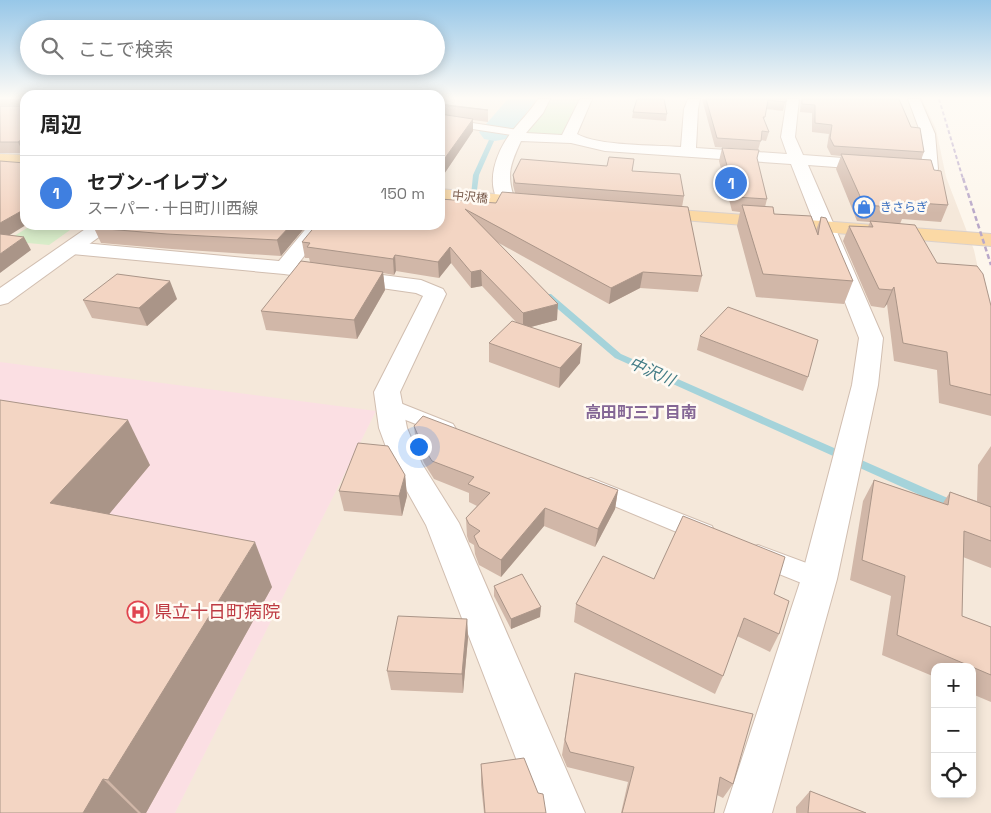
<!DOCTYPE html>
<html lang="ja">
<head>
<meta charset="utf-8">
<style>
	body { margin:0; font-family:"Space Grotesk","Noto Sans JP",sans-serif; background:#f6f6f6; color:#222 }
	.controls { position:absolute; right:15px; bottom:15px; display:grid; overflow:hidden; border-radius:10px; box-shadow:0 2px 12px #0003 }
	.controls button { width:45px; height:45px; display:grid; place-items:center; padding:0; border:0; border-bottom:1px solid #e0e0e0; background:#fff; color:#222; font:25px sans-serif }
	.you { position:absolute; left:418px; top:446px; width:18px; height:18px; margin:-12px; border:4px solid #fff; border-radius:50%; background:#1a73e8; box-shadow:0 0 0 8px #1a73e833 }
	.badge { display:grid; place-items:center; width:32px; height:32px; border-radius:50%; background:#e76f51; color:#fff; font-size:16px; font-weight:700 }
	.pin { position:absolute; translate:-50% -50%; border:2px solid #fff; box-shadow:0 1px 5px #0006 }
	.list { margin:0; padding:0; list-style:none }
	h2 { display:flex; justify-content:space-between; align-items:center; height:65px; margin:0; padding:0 20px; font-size:21px }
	h2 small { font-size:16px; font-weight:400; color:#767676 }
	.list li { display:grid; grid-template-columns:32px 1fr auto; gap:15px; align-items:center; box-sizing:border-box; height:75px; padding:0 20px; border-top:1px solid #e0e0e0 }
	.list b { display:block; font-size:19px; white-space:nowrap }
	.list p { margin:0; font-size:16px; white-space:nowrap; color:#767676 }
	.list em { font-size:16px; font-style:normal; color:#767676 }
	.icon { flex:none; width:28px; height:28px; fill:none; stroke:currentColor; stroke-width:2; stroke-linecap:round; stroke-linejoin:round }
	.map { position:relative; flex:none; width:991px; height:813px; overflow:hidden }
	.search { position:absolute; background:#fff; box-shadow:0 2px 12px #0003; left:20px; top:20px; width:425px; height:55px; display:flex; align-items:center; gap:12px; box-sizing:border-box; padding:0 18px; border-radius:28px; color:#767676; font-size:19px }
	.panel { position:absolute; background:#fff; box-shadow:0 2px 12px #0003; left:20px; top:90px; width:425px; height:140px; border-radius:15px }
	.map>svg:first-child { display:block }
</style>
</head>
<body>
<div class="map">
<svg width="991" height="813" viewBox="0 0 991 813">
	<rect width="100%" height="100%" fill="#fdf6ec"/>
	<path fill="#f5e8da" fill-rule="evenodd" d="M 0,99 L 25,99 L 25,225 L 440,225 L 440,99 L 922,99 L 936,129 L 946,177 L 974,250 L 991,329 L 991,813 L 0,813 ZM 935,667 L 972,667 L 972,794 L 935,794 Z"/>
	<polygon fill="#fbdfe3" points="0,362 376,411 175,813 0,813"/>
	<g fill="#d8ecc9">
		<path d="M 550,99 L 579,99 L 561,135 C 550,137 535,138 526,131 Z"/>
		<polygon points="32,225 77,225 49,245 6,241"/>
	</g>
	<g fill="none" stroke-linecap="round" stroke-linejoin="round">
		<g fill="#a5d3da" fill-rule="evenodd">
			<polygon points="493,131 498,132 479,175 475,205 470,206 473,175"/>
			<polygon points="545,294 551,294 621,354 959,503 961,506 959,509 955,511 951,509 615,358 545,298"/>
		</g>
		<polygon fill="#bfe3e8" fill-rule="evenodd" points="508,99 537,99 506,139 495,141 484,139 479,132"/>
		<g stroke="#d1beb0" stroke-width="2">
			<g id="service">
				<polygon points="440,118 518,130 523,133 518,136 440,124"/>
				<polygon points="390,399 453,424 456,429 453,434 446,436 383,411 380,406 383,401"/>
				<polygon points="591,478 712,526 715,533 712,540 703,543 583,493 580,487 583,481"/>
				<polygon points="758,545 828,571 832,579 828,587 819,590 749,562 745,555 749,548"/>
			</g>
		</g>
		<g stroke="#d1beb0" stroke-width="2">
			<g id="minor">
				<path d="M 538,99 L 550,99 L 543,113 L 526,133 L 562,135 L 580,99 L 592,99 L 577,134 C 598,146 654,145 681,147 L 684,109 L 688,99 L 700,99 L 698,109 L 696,148 L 787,154 L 781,137 L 787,99 L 799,99 L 795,137 L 803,155 L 922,164 L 921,134 L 908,99 L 920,99 L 935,134 L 938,169 L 936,172 L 930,174 L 808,165 L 883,338 L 878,385 L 837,579 L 772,813 L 724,813 L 801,579 L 852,385 L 859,338 L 791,164 L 605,151 L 571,143 L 521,141 C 510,165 506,175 515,200 L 512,204 L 506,205 L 500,204 C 485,183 496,153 510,134 C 519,122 530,112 538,99 Z"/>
				<polygon points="309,225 328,225 298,264 421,280 443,289 446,294 400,392 407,428 422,464 459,523 585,813 537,813 426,525 393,466 379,428 374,392 423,296 416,293 284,274 72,254 65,252 62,248 65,244 72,242 279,261"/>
			</g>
		</g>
		<g stroke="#d1beb0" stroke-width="2">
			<polygon id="tertiary" points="91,225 112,225 110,229 8,303 0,305 0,288"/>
		</g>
		<g stroke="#dad1cd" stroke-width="2">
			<g id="primary">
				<polygon points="0,154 25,155 25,165 0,164"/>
				<polygon points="440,189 536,198 542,199 545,203 542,207 536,208 440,199"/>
				<polygon points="653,208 991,234 991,246 647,217 644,213 647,209"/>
			</g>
		</g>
		<use href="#service" fill="#fff" fill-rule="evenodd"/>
		<use href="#minor" fill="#fff" fill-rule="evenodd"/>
		<use href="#tertiary" fill="#fff" fill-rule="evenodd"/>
		<use href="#primary" fill="#fbd9a5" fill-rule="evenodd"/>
		<polyline stroke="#b9a8c9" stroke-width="2" stroke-dasharray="4 2.5" stroke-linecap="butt" points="939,99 963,179"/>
		<polyline stroke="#b9a8c9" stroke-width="2.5" stroke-dasharray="5 3" stroke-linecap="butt" points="963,178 991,265"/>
	</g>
	<g fill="#d1b7a8">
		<polygon points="0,99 25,99 25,152 23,153 0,153 0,106 20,106 21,105 0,105"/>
		<polygon points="702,99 786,99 783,111 766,109 764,120 769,132 766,141 761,140 758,150 715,147"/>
		<polygon points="801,99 899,99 911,127 924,152 921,160 934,170 948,205 941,222 902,219 900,224 937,263 991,306 991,416 939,403 937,370 894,361 887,304 884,308 871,306 843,241 849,226 868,227 870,222 857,221 836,169 841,156 831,155 827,147 829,134 812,132 812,113 800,112"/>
		<polygon points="440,104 488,110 488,122 473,120 473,131 440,180"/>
		<polygon points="633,112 667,114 666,121 632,118"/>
		<polygon points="722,148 757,159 767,199 765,207 774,214 816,230 821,217 853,281 844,304 756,297 737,226 740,212 732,211 719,161"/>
		<polygon points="633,171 684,196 682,207 702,276 698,292 640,288 609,304 497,242 557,320 531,327 580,363 559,388 489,362 489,343 516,322 482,286 471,288 451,263 439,278 396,271 394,275 383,273 385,290 357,339 266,330 261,311 310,262 309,258 305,258 302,242 440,199 496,203 515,193 513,185 513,175"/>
		<polygon points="307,225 281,256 172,249 101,243 94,228"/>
		<polygon points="177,299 147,326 92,318 83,300"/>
		<polygon points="700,336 808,377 803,391 697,350"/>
		<polygon points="0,400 150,465 109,514 272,587 146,813 0,813"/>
		<polygon points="414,426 618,490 615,509 595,547 544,526 501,577 479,565 475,554 474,545 469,542 467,536 466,518 477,506 469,502 469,493 434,479 424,463 416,444"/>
		<polygon points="991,446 991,568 963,557 962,616 991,627 991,702 972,694 972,667 935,667 935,677 882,655 891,596 850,580 863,501 874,480 943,503 950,492 977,501 978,465"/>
		<polygon points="405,475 407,496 402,516 344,511 339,491"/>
		<polygon points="654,579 774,594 779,634 770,652 737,636 723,676 715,694 574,622 576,604"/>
		<polygon points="494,586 540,617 511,629 494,596"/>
		<polygon points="467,619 468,638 463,693 391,690 387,671"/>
		<polygon points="575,673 733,784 723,798 717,795 714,813 621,813 628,782 567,767 562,755"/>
		<polygon points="481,764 546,813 484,813 481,785"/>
		<polygon points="810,791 866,813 796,813 796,807"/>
	</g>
	<g fill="#aa9588">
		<polygon points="473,119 473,131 440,180 440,165"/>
		<polygon points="25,137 25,152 23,153 18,142"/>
		<polygon points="25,209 26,225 0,241 0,223"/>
		<polygon points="291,225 307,225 281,256 277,240"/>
		<polygon points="24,237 31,250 0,273 0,254"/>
		<polygon points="450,247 451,263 439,278 438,262"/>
		<polygon points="395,255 396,271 394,275 393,259"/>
		<polygon points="481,270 482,286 471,288 471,272"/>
		<polygon points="383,272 385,290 357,339 354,320"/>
		<polygon points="643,272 640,288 609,304 611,288"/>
		<polygon points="170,281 177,299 147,326 139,308"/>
		<polygon points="894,287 887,304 884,308 892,290"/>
		<polygon points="558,304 557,320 523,329 523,313"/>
		<polygon points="582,344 580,363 559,388 560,368"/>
		<polygon points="128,420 150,465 81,548 50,503"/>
		<polygon points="405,475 407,496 402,516 399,496"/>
		<polygon points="618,490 615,509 595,547 598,529"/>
		<polygon points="545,508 544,526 501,577 501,560"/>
		<polygon points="255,542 272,587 146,813 141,813 108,780"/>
		<polygon points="541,607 540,617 511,629 511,619"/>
		<polygon points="467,619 468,638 463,693 462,674"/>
		<polygon points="103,779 138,813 83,813"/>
	</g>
	<g fill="#f3d5c3" stroke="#aa9588">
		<polygon points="22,99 25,99 25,137 18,142 0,142 0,106 20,106 22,104"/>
		<polygon points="637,99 664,99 667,114 633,112"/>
		<polygon points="706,99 786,99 786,102 768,100 765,117 763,117 769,132 762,131 761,141 717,138"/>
		<polygon points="802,99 899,99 911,127 920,128 924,152 834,146 830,138 832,125 815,123 815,105 802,104"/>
		<polygon points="440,104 488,110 440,105"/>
		<polygon points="440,114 473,119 440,165"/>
		<polygon points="722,148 759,150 757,158 767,199 736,197"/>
		<polygon points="841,154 931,160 934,170 941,171 948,205 903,202 906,208 864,205"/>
		<polygon points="609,157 634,159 632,171 680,174 684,196 515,183 513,175 521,159 607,166"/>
		<polygon points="0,161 25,163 25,209 0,223"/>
		<polygon points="502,192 688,207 702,276 643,272 611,288 465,209 558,304 523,313 481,270 471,272 450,247 438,262 395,255 393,259 307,247 310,243 302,242 316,225 440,225 440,199 496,203"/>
		<polygon points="742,205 773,207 774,214 811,216 818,235 821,217 826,218 853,281 763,274"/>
		<polygon points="870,221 915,225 937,263 977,266 983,274 991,306 991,395 950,385 947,352 903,343 894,287 892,290 879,289 849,226 873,227"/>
		<polygon points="98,225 291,225 277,240 167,234 94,228"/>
		<polygon points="0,234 24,237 0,254"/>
		<polygon points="301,261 383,272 354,320 261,311"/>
		<polygon points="117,274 170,281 139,308 83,300"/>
		<polygon points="728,307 818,340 808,377 700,336"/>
		<polygon points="512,321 582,344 560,368 489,343"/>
		<polygon points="0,400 128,420 50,503 255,542 108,780 103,779 83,813 0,813"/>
		<polygon points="423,416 618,490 598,529 545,508 501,560 479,547 474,536 480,531 469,524 466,518 490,493 468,484 474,477 432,461 422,445 414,426"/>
		<polygon points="358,443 388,446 405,475 399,496 339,491"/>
		<polygon points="874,480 948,505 950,492 991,507 991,541 964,531 962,616 991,627 991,675 897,635 905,576 862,560"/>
		<polygon points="683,516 785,557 774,594 789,601 779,634 744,618 723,676 576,604 603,556 654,579"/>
		<polygon points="522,574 541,607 511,619 494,586"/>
		<polygon points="398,616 467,619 462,674 387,671"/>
		<polygon points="575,673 753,714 733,784 720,777 714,813 622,813 634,767 570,752 565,740"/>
		<polygon points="524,758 538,793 543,794 546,813 485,813 481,764"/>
		<polygon points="810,791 866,813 808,813"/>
	</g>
	<linearGradient id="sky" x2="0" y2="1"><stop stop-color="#97c7e8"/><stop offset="0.46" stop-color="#fefbf6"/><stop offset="1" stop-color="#fefbf6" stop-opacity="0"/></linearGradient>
	<rect width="991" height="213" fill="url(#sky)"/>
	<defs>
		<g id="shop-ring" transform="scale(1.125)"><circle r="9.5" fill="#fffaf3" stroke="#3f7fe0" stroke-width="1.5"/><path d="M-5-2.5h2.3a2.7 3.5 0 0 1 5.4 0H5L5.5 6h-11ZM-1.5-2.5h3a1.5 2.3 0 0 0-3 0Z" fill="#3f7fe0"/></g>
		<g id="hospital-ring" transform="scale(1.125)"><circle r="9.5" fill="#fffaf3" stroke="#e0444e" stroke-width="1.5"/><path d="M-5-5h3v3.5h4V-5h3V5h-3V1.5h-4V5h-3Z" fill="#e0444e"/></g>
	</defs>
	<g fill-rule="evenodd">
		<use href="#shop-ring" x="864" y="207"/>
		<use href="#hospital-ring" x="138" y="612"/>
	</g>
	<g text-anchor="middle" stroke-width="5" stroke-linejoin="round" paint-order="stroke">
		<g font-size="12" fill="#7a5c4d" stroke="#fffaf3">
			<text transform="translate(470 197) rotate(6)" y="4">中沢橋</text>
		</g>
		<g font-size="12" fill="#366cbe" stroke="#fffaf3" text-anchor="start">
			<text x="880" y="211">きさらぎ</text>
		</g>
		<g font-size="16" font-style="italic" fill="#437c86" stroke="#fffaf3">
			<text transform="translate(652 371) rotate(24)" y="6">中沢川</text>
		</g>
		<g font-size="16" font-weight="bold" fill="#846695" stroke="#fffaf3">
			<text x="641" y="418">高田町三丁目南</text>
		</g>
		<g font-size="18" fill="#be3a42" stroke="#fffaf3" text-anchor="start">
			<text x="154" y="618">県立十日町病院</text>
		</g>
	</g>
</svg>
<div class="controls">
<button>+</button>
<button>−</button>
<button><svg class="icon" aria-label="locate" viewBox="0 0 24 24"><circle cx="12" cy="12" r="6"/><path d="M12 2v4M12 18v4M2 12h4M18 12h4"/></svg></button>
</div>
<div class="you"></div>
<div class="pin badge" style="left:731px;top:183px;background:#3f7fe0">1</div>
<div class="search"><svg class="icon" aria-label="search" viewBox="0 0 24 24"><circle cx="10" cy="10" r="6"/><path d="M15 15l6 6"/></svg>ここで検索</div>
<section class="panel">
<h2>周辺<small></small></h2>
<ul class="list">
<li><span class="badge" style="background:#3f7fe0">1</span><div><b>セブン-イレブン</b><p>スーパー · 十日町川西線</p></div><em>150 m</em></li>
</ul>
</section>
</div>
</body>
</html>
